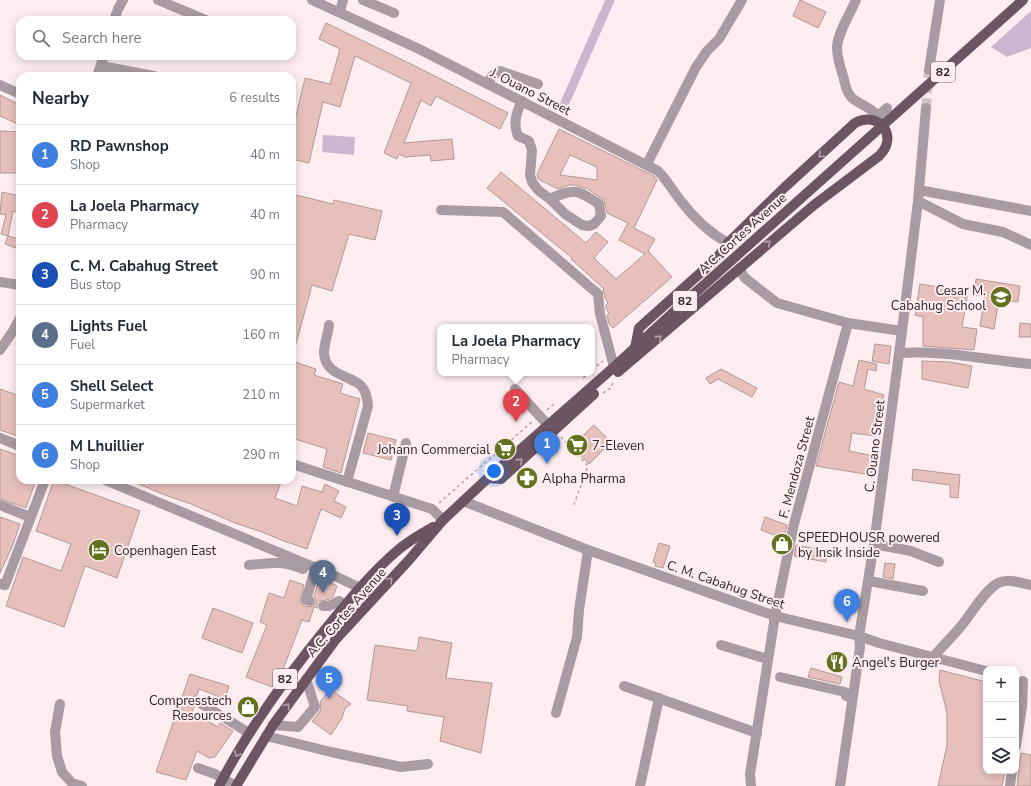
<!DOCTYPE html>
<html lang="en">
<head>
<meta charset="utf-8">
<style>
	body { margin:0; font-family:"Nunito Sans",sans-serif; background:#f2f2f3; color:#1f2937 }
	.controls { position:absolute; right:12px; bottom:12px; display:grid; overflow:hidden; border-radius:8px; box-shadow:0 2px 10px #0003 }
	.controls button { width:36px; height:36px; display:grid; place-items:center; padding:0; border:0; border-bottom:1px solid #e0e1e3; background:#fff; color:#1f2937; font:20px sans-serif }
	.you { position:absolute; left:494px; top:471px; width:14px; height:14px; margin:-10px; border:3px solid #fff; border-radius:50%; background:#1a73e8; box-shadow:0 0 0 6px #1a73e833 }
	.badge { display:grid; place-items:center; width:26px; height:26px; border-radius:50%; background:#7c3aed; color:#fff; font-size:13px; font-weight:700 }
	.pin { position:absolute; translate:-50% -33px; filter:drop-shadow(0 1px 2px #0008) }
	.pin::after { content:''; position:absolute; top:21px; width:14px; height:12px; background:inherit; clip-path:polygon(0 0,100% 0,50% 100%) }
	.popup { position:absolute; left:437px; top:324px; width:158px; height:52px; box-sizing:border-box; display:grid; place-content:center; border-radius:8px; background:#fff; filter:drop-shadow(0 1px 3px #0005); font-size:13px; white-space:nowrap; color:#747a83 }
	.popup b { font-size:15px; color:#1f2937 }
	.popup::after { content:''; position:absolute; left:50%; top:100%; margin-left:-8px; border:8px solid transparent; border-top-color:#fff }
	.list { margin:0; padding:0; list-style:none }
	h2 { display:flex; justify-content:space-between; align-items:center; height:52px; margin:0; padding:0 16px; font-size:17px }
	h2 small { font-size:13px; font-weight:400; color:#747a83 }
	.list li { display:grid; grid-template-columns:26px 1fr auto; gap:12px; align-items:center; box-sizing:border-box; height:60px; padding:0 16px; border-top:1px solid #e0e1e3 }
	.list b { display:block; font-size:15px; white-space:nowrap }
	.list p { margin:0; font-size:13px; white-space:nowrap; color:#747a83 }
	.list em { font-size:13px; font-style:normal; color:#747a83 }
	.icon { flex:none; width:22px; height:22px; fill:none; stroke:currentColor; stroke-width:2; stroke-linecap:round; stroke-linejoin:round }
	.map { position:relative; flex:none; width:1031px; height:786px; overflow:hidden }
	.search { position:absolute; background:#fff; box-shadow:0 2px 10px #0003; left:16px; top:16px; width:280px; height:44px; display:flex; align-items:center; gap:10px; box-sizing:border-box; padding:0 14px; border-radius:12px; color:#747a83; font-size:15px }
	.panel { position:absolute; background:#fff; box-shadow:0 2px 10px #0003; left:16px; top:72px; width:280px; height:412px; border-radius:12px }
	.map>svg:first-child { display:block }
</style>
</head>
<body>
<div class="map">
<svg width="1031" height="786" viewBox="0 0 1031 786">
	<rect width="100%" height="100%" fill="#feedf0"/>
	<g fill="#cbb6d1">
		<polygon points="1031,11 1031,48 1007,57 991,47"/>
		<polygon points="323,135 355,137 354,155 322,152"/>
	</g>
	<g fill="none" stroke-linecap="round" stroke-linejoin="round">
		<polyline stroke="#cbb6d1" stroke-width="9" points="564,105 610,0"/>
	</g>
	<g fill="#e7c0bb" stroke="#b39995" fill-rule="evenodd">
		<polygon points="800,0 826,12 818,28 793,16"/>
		<polygon points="326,23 415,66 508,113 500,129 436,96 431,106 421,100 404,143 452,139 454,159 431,161 430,155 405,157 399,154 397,159 384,153 411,83 355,56 340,107 323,102 309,163 292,159 292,115 296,116 305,78 330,84 340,49 319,39"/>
		<polygon points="0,95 20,105 20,125 0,116"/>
		<path d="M 559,129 L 654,176 L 657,180 L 634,228 L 655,239 L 648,251 L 672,277 L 613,328 L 609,324 L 607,315 L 609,313 L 606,309 L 606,305 L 608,303 L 605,298 L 603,290 L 604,289 L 571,259 L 572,258 L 487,188 L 501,172 L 586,243 L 596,232 L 608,242 L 594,258 L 616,279 L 645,254 L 619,240 L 628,223 L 607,213 L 604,200 L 588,189 L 575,185 L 569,185 L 558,189 L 538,179 L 537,174 ZM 570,155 L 597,167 L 597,180 L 560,175 Z"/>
		<polygon points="0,131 20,132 20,173 0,173"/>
		<polygon points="2,192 20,196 20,213 13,211 8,236 1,234 6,215 0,214"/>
		<polygon points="292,194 333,204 334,200 382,211 375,240 349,234 332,291 312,285 294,351 292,351"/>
		<polygon points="8,236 19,239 16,248 5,244"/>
		<polygon points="976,279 1020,286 1018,302 999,299 994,329 980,326 985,296 974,295"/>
		<polygon points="920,284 968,292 962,327 977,329 974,350 923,346 923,317 915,315"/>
		<polygon points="1020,323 1031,324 1031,337 1019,337"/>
		<polygon points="875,344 891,346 889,364 872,361"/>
		<polygon points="859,360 877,364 876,371 868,369 864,389 884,395 876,436 852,433 849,451 874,456 871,475 816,466 839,382 853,386"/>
		<polygon points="292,361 316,369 314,375 343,384 340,393 360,399 341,473 323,467 327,449 292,438"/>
		<polygon points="922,361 949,362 972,366 968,388 922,379"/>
		<polygon points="721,369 757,388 752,397 718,379 710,384 706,378"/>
		<polygon points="0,389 20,396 20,437 0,430"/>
		<polygon points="594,425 611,442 589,464 572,446"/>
		<polygon points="368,433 396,440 391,460 363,453"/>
		<polygon points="0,449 20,456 20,480 36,480 26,508 0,499"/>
		<polygon points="913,469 960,475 958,498 950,497 950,485 912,480"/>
		<polygon points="54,480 140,511 117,578 85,566 64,627 6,606 23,557 61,571 71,544 36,531"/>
		<polygon points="129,480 282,480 275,498 297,506 302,486 322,492 325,484 339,491 334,501 346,507 341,518 321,509 307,549 284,541 262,532 235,523 191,504 165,495"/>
		<polygon points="0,517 20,524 12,547 0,573"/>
		<polygon points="765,517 787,525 784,539 761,530"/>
		<polygon points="659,543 670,546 663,568 655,566 656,563 653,562"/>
		<polygon points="796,545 827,551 826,562 794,556"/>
		<polygon points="885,563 895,564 893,579 883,577"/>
		<polygon points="322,579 337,586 333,597 327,600 319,601 317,603 317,608 314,607 309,622 302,620 282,672 279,671 272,687 246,677 267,625 260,622 269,593 284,598 290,580 304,585 300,602 304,606 311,607 316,603 316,599 314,596 319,580"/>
		<polygon points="213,608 253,623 242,653 202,638"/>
		<polygon points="419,637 452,643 446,678 492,683 481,753 440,741 444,717 407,711 408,706 367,700 375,645 417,651"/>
		<polygon points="811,668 842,677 840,684 808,677"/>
		<polygon points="940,670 986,682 986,771 1005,771 1002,786 938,786 947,745 947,713 939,681"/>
		<polygon points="190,674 229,686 225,699 199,689 197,695 192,697 191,701 194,707 192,712 218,727 220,723 233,731 215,757 209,758 197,751 186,780 156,772"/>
		<polygon points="330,689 351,704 345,708 342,718 331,735 312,721 320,711 321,708 320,702"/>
		<polygon points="1021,753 1031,755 1031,786 1017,786"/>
	</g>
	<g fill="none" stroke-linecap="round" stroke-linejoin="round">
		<polyline stroke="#d3c4c7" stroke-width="10" stroke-dasharray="10 5" stroke-linecap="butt" points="926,108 929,70"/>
		<g stroke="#b3a5a7" stroke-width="1.5" stroke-dasharray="3 3" stroke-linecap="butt">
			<polyline points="592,370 603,361"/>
			<polyline points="583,378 589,373"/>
			<polyline points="603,393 612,387 613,380"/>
			<polyline points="547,410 556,402"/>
			<polyline points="561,437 588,466 573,507"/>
			<polyline points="439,503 533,421"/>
		</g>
		<g stroke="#a99ba3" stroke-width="10">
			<polyline points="158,0 206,20"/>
			<path d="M 312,0 L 419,49 L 658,171 C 667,180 673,191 681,201 C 693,217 710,233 728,243"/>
			<polyline points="363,0 394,13"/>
			<path d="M 856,0 C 850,14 837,34 837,48 C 837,59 841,69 844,79 C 845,85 847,93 852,98 C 863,107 877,108 880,124"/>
			<polyline points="340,12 343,0"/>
			<polyline points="114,20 118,9 123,0"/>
			<polyline points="101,66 154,76"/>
			<polyline points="929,70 940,0"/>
			<polyline points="97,76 104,56"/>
			<polyline points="488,83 492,76 500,71 538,84"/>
			<polyline points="0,85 20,94"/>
			<path d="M 522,101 C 516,113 513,124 518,136 L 529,141 L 532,150 L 530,175 L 532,182 L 538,190 L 550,199 L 565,214 L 582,225 L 589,226 L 594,224 L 601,216 L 599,204 C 577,189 574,188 550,199"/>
			<polyline points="878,116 887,108"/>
			<polyline points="647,164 696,67 707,51 719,39 742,0"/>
			<polyline points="919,190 1031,211"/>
			<polyline points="918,201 963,224 1003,232 1031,245"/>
			<polyline points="441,210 503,212 598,294 600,314 614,367"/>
			<polyline points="739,269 745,278 777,303 848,323 902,331"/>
			<polyline points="0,282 20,285"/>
			<path d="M 329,325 C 328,334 324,344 324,353 C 325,374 347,375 359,384 C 366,389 367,398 368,406 L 347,482"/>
			<polyline points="0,350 13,331 20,318"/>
			<path d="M 900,353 C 944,350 987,360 1031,364"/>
			<polyline points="515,389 548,425"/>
			<polyline points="0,438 20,446"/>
			<polyline points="292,464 432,509 443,520"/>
			<polyline points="105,480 333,575 360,588 371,600"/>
			<polyline points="393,497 406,443"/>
			<polyline points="463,501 588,550 775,616 859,636 879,643 986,671"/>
			<polyline points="0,505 30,517"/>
			<polyline points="874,544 911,551 939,562"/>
			<path d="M 249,565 C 271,563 281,560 303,569"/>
			<polyline points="869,581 923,591"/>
			<polyline points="0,584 5,585 45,480"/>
			<polyline points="310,601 306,600 314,573"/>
			<polyline points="323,606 329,606 339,601 345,605"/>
			<polyline points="721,645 767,659"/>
			<path d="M 933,657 C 942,647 953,636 962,625 C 971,614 985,590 998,583 C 1008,578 1021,583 1031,585"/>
			<polyline points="780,677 845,692 846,696 852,698"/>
			<polyline points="624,686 757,733"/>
			<polyline points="197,701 249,733"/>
			<polyline points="60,704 55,732 57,756 62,772 72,783 82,786"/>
			<polyline points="556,713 577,637 579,610 588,550"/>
			<polyline points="273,725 298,727 315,707 306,679"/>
			<polyline points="266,736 331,752 401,767 428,764"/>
			<polyline points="1016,746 1022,707 1023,681"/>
			<polyline points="198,768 215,774 236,786"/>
			<polyline points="640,786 659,698"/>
			<polyline points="751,786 750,774 775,616 794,524 848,323"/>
			<polyline points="840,786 860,647 859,636 874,544 902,331 918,201 926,108"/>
			<polyline points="1010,786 1012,771"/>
		</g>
		<g stroke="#6c5462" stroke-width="10">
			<path d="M 618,372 L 814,205 L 879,156 C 900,136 878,110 855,123 L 785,187 L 728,243 L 717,258 L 697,276 L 639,328 L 635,348"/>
			<polyline points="488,478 501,479 594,394"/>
			<path d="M 219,786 C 249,728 287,676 328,626 C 350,599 372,572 398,550 C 408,541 421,534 433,527"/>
			<polyline points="236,786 273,725 336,639 409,560 443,520 488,478 614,367 677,309 1023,0"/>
		</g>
	</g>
	<defs><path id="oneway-chevron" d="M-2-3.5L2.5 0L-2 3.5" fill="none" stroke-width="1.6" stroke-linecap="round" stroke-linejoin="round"/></defs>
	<g stroke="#b5a0a9">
		<use href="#oneway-chevron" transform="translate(821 155) rotate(138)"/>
		<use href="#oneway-chevron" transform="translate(768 243) rotate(-40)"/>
		<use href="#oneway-chevron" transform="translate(659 338) rotate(-40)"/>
		<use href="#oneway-chevron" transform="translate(520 461) rotate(-42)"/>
		<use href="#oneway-chevron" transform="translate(390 580) rotate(-46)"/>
		<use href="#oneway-chevron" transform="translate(287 706) rotate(-54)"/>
		<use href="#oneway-chevron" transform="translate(237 754) rotate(119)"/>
	</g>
	<defs>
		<g id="school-disc" transform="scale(1.15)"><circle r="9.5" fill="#63721e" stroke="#feedf0"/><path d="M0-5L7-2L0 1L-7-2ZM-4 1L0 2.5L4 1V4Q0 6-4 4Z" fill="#fff"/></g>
		<g id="supermarket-disc" transform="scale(1.15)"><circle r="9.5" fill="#63721e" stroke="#feedf0"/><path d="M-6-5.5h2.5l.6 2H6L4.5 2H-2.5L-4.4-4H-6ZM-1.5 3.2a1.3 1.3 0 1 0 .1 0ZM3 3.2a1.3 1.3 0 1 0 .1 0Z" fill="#fff"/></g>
		<g id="pharmacy-disc" transform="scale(1.15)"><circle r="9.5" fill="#63721e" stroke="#feedf0"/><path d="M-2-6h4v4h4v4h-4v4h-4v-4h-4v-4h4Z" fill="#fff"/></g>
		<g id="shop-disc" transform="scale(1.15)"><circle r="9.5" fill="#63721e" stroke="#feedf0"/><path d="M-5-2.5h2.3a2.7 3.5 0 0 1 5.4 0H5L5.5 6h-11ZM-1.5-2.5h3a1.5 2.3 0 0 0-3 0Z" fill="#fff"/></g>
		<g id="hotel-disc" transform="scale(1.15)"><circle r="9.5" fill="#63721e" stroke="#feedf0"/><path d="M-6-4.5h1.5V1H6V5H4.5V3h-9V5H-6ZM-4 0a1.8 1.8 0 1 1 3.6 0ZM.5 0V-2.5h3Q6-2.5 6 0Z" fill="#fff"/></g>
		<g id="restaurant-disc" transform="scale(1.15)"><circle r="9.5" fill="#63721e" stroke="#feedf0"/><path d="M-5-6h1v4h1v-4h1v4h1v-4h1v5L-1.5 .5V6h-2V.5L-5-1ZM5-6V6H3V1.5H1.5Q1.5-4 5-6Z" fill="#fff"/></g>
	</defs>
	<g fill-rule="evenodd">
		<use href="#school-disc" x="1001" y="297"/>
		<use href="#supermarket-disc" x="577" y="445"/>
		<use href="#supermarket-disc" x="505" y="449"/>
		<use href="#pharmacy-disc" x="527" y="478"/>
		<use href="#shop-disc" x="782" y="544"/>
		<use href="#hotel-disc" x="99" y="550"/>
		<use href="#restaurant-disc" x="837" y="662"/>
		<use href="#shop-disc" x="248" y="707"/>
	</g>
	<g text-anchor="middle" stroke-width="4" stroke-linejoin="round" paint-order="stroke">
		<g fill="#feedf0" stroke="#695d5f" stroke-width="1">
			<rect x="931" y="62" width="24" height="20" rx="3"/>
			<rect x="673" y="291" width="24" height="20" rx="3"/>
			<rect x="273" y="669" width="24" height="20" rx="3"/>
		</g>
		<g font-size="12" font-weight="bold" fill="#291f21">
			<text x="943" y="76">82</text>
			<text x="685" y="305">82</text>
			<text x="285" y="683">82</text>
		</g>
		<g font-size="13" fill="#291f21" stroke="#feedf0">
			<text transform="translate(531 91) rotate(27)" y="5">J. Ouano Street</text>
			<text transform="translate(742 233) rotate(-42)" y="5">A.C. Cortes Avenue</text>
			<text transform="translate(874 446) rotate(-83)" y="5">C. Ouano Street</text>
			<text transform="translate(796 467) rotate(-75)" y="5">F. Mendoza Street</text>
			<text transform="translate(726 584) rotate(19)" y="5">C. M. Cabahug Street</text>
			<text transform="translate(346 612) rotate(-49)" y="5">A.C. Cortes Avenue</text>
		</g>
		<g font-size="13" fill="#291f21" stroke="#feedf0" text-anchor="start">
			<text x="986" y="295" text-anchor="end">Cesar M.<tspan x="986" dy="15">Cabahug School</tspan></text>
			<text x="592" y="450">7-Eleven</text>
			<text x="490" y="454" text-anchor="end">Johann Commercial</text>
			<text x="542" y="483">Alpha Pharma</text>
			<text x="798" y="542">SPEEDHOUSR powered<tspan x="798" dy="15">by Insik Inside</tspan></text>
			<text x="114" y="555">Copenhagen East</text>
			<text x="852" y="667">Angel's Burger</text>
			<text x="232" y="705" text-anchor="end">Compresstech<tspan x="232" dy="15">Resources</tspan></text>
		</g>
	</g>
</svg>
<div class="controls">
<button>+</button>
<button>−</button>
<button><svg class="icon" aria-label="layers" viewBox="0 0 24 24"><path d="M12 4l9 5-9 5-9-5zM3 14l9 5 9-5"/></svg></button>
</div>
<div class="you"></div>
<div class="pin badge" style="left:547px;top:464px;background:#3f7fe0">1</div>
<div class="pin badge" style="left:516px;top:422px;background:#e0444e">2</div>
<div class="popup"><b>La Joela Pharmacy</b>Pharmacy</div>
<div class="pin badge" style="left:397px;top:536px;background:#1a4fb4">3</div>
<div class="pin badge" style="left:323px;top:593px;background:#5c6f8a">4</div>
<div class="pin badge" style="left:329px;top:699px;background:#3f7fe0">5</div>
<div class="pin badge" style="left:847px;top:622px;background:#3f7fe0">6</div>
<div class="search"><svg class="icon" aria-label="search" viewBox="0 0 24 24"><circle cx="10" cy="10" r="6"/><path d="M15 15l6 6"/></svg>Search here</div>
<section class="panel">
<h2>Nearby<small>6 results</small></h2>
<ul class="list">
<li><span class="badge" style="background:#3f7fe0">1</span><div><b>RD Pawnshop</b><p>Shop</p></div><em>40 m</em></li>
<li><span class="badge" style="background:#e0444e">2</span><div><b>La Joela Pharmacy</b><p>Pharmacy</p></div><em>40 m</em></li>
<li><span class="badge" style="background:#1a4fb4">3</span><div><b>C. M. Cabahug Street</b><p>Bus stop</p></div><em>90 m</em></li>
<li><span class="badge" style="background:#5c6f8a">4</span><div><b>Lights Fuel</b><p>Fuel</p></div><em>160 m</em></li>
<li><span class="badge" style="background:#3f7fe0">5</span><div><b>Shell Select</b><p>Supermarket</p></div><em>210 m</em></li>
<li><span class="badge" style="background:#3f7fe0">6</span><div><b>M Lhuillier</b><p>Shop</p></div><em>290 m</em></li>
</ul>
</section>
</div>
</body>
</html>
